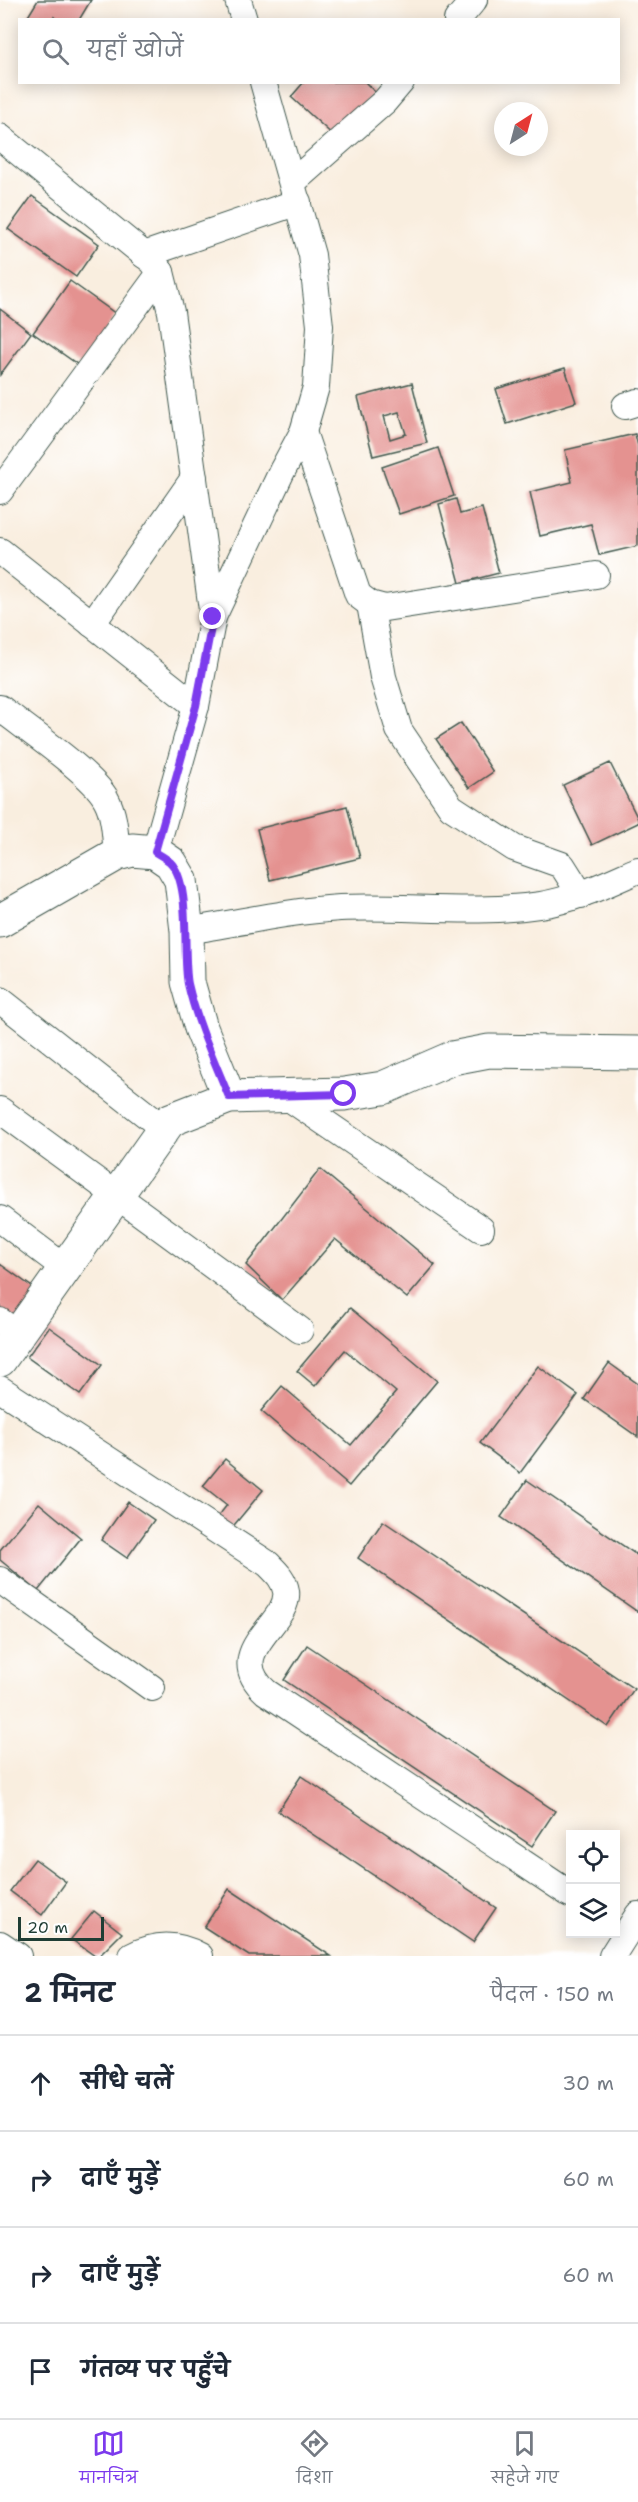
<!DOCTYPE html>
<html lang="hi">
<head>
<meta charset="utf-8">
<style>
	body { margin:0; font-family:"Shantell Sans","Playpen Sans Deva",sans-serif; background:#f2f2f3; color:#1f2937 }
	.controls { position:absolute; right:18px; bottom:18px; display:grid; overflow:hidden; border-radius:0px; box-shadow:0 3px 15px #0003 }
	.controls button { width:54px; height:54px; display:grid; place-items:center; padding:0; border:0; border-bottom:2px solid #e0e1e3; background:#fff; color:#1f2937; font:30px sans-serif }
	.compass { position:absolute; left:494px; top:102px; width:54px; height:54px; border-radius:50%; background:#fff; box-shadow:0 3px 15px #0003; rotate:36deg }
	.scale { position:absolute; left:18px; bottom:15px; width:86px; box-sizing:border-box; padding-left:6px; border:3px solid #1f3d34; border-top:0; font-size:16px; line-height:21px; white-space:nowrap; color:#1f3d34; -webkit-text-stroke:4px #fff; paint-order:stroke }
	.stop { position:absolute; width:18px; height:18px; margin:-14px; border:4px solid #7c3aed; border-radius:50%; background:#fff }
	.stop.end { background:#7c3aed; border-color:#fff; box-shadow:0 2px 6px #0008 }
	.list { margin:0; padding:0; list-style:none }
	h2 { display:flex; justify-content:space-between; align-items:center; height:78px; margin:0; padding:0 24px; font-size:26px }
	h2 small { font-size:20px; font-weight:400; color:#747a83 }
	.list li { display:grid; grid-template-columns:39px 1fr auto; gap:18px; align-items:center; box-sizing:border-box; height:96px; padding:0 24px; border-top:2px solid #e0e1e3 }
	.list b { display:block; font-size:22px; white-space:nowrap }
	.list em { font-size:20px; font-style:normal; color:#747a83 }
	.icon { flex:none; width:33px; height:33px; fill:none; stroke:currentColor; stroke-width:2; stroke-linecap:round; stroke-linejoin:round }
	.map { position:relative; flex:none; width:638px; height:1956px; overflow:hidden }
	.search { position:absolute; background:#fff; box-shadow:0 3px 15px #0003; left:18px; right:18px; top:18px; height:66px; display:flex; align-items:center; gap:15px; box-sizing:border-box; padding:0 21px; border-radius:0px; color:#747a83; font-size:22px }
	.sheet { height:462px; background:#fff }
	nav { display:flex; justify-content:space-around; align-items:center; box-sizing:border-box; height:84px; border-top:2px solid #e0e1e3; background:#fff; font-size:16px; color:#747a83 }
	nav a { display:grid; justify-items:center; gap:3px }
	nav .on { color:#7c3aed }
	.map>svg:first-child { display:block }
</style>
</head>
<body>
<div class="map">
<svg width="638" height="1956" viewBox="0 0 638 1956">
	<rect width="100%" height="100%" fill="#fff"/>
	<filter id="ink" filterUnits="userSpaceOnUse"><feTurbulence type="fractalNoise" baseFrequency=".0167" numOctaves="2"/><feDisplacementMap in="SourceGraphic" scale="12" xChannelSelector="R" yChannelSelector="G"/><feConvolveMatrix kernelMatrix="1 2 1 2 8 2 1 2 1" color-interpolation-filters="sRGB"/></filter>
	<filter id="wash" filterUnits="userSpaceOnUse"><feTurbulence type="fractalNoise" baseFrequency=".008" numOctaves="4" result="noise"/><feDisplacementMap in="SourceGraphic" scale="24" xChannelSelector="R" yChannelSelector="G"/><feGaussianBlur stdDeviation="1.35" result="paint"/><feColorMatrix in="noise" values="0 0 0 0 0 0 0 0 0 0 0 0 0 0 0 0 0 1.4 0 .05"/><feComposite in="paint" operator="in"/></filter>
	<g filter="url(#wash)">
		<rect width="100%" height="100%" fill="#f9eedf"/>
		<g id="blocks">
			<g fill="#e49290" fill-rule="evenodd">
				<polygon points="38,0 91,0 79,20 57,20 54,17 53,20 30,20 27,18"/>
				<polygon points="304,82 365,82 375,92 335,137 291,97"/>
				<polygon points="32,196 99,244 76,277 8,229"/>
				<polygon points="70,281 116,314 80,366 33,333"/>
				<polygon points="0,309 31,333 0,375"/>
				<polygon points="565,368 576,402 507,424 496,389"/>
				<path d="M 412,383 L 427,443 L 373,456 L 358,397 ZM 399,412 L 406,434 L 390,439 L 384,416 Z"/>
				<polygon points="635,434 638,446 638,546 599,555 591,524 540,536 530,492 572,482 565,450"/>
				<polygon points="438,448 454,496 399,514 382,467"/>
				<polygon points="456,499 460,514 482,508 499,573 460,583 439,504"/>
				<polygon points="461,723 493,772 469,788 436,739"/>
				<polygon points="610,763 638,819 638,823 592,845 563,785"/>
				<polygon points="347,806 360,858 270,880 257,829"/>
				<polygon points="320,1169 435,1265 407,1298 335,1239 282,1300 246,1265"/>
				<polygon points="0,1264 39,1292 17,1324 0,1312"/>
				<polygon points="350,1308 437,1381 349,1486 261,1411 282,1386 351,1445 396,1392 345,1350 315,1386 297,1371"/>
				<polygon points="49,1327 102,1365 80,1395 27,1357"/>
				<polygon points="609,1363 638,1384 638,1437 584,1399"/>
				<polygon points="538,1366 578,1395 520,1473 480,1443"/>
				<polygon points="225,1459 263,1490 230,1530 216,1519 227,1505 203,1486"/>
				<polygon points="527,1480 638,1556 638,1612 501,1517"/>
				<polygon points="128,1502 154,1520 127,1558 101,1540"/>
				<polygon points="39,1503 81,1538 38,1591 0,1560 0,1550"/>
				<polygon points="383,1521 634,1689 608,1727 358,1558"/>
				<polygon points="307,1645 555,1811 532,1846 284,1680"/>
				<polygon points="301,1776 496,1908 473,1942 278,1811"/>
				<polygon points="35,1859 66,1882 42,1915 10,1891"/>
				<polygon points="229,1889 331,1956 249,1956 204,1927"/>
				<polygon points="94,1911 122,1933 99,1956 95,1956 71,1939"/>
			</g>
		</g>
	</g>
	<g filter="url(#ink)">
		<use href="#blocks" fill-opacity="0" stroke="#40584e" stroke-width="1.5"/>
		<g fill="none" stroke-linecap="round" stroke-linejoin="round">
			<g stroke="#40584e" stroke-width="28">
				<g id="minor">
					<polyline points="238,0 244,20"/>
					<polyline points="457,20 474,0"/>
					<polyline points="0,137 152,261 161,272 171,312 213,617"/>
					<polyline points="293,182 385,101 401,82"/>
					<polyline points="144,255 298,202"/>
					<polyline points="625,406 638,402"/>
					<polyline points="303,432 358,595 370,604 385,608 596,575"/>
					<polyline points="0,491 161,272"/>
					<polyline points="0,551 196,706"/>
					<polyline points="370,604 383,677 399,730 451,807 514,848 562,865 581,895"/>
					<polyline points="92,624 194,478"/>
					<path d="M 0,708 C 25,728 93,774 106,799 C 115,815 115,836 117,854"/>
					<polyline points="155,852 196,706 213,617 282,471 303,432 316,387 320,326 312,255 263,82"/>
					<path d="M 187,931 C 237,923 289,911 340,908 C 406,905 473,915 540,905 C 574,900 606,884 638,870"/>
					<polyline points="0,1000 163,1128"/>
					<polyline points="286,1096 481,1229"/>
					<polyline points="0,1110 300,1330"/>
					<polyline points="0,1219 65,1268"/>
					<polyline points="0,1321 18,1334"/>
					<path d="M 0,1389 L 268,1564 C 276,1572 284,1579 286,1591 C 291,1624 220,1651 266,1692 L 570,1894"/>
					<polyline points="0,1580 152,1688"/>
					<polyline points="0,1944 18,1956"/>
					<path d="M 132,1956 C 156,1943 177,1943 200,1956"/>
					<polyline points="612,1956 638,1915"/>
				</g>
			</g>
			<g stroke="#40584e" stroke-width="35">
				<g id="tertiary">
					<polyline points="0,921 117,854 132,850 155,852 171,863 181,880 187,931 188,982 201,1028 229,1097"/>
					<polyline points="0,1360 170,1120 229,1097 344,1094 383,1088 452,1058 489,1051 638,1053"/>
				</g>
			</g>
			<use href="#minor" stroke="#fff" stroke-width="26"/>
			<use href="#tertiary" stroke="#fff" stroke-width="33"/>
		</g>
	</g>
	<g fill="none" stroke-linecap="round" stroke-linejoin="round" filter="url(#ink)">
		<path stroke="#7c3aed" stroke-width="8" d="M 213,617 L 196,706 L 155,852 C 160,855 166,858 170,862 C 192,883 182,955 188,984 C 197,1023 214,1060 229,1097 L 344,1094"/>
	</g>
</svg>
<div class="controls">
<button><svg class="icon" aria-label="locate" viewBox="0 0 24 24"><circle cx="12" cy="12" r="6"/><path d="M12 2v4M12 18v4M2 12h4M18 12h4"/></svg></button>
<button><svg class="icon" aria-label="layers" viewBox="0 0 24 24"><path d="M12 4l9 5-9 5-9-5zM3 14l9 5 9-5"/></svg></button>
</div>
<svg class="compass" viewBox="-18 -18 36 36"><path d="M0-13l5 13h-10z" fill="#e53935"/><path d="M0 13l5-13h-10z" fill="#747a83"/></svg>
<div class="scale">20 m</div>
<div class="stop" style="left:344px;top:1094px"></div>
<div class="stop end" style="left:213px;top:617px"></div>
<div class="search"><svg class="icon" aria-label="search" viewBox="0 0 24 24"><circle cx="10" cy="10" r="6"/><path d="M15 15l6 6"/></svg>यहाँ खोजें</div>
</div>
<section class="sheet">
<h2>2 मिनट<small>पैदल · 150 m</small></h2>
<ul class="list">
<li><svg class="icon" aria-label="ahead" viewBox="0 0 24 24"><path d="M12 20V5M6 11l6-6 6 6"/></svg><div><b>सीधे चलें</b></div><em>30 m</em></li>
<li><svg class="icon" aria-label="right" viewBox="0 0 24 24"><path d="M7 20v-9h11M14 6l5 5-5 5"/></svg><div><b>दाएँ मुड़ें</b></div><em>60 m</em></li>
<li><svg class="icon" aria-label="right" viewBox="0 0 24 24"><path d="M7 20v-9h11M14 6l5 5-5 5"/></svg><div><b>दाएँ मुड़ें</b></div><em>60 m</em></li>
<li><svg class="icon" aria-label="arrive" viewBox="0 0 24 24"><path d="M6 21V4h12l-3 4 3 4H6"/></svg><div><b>गंतव्य पर पहुँचे</b></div></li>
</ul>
</section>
<nav>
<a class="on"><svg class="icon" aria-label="map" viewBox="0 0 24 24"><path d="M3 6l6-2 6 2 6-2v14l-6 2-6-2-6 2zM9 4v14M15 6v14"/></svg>मानचित्र</a>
<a><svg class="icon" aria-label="directions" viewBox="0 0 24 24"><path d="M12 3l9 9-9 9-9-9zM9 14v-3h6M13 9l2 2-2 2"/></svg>दिशा</a>
<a><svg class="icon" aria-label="saved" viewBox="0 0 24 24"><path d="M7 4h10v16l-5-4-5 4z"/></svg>सहेजे गए</a>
</nav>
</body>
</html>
